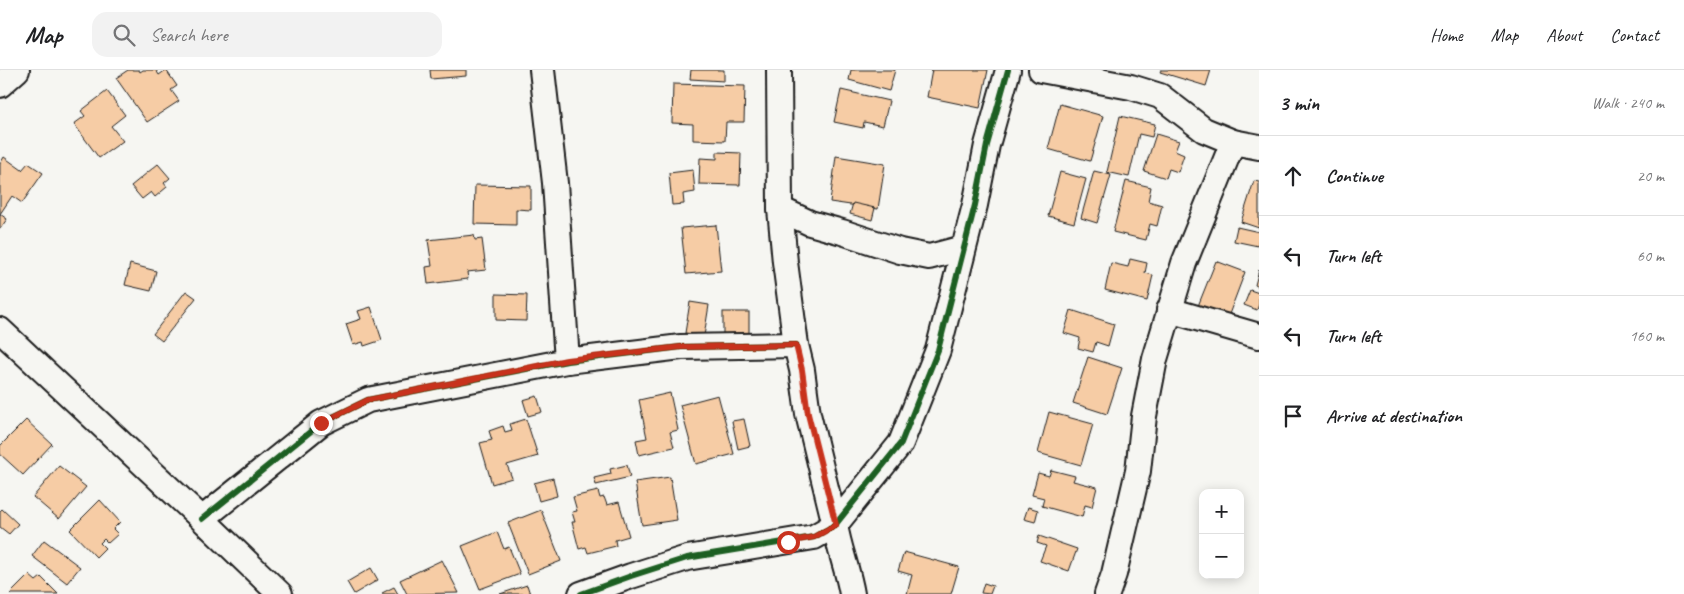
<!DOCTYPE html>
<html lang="en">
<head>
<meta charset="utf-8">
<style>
	body { margin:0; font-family:Caveat,sans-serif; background:#f2f2f2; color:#202124 }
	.controls { position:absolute; right:15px; bottom:15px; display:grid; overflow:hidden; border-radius:10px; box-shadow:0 2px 12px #0003 }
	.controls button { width:45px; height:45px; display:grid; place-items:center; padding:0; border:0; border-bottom:1px solid #e0e0e0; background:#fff; color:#202124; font:25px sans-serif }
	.stop { position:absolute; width:15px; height:15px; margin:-11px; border:4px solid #c8321e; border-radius:50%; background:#fff }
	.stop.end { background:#c8321e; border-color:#fff; box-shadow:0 1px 5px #0008 }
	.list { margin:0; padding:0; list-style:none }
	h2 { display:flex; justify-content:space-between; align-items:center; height:65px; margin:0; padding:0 20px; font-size:21px }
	h2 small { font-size:16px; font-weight:400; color:#757577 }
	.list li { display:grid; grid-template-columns:32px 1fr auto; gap:15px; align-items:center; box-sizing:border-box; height:80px; padding:0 20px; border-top:1px solid #e0e0e0 }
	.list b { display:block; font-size:19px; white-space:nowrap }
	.list em { font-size:16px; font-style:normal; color:#757577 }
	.icon { flex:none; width:28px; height:28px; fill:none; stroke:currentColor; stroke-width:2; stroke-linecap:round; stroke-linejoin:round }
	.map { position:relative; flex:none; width:1259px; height:524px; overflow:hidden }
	header { display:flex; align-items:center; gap:30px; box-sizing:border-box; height:70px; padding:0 25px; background:#fff; border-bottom:1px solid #e0e0e0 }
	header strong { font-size:24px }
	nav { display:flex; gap:28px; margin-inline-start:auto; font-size:18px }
	.search { width:350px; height:45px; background:#f2f2f2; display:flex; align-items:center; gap:12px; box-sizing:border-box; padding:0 18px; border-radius:15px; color:#757577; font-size:19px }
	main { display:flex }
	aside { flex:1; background:#fff }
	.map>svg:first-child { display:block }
</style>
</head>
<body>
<header>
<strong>Map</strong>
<div class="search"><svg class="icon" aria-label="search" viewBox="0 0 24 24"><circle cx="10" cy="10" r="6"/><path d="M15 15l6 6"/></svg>Search here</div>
<nav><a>Home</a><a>Map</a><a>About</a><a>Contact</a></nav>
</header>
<main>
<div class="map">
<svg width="1259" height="524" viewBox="0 0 1259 524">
	<rect width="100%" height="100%" fill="#f6f6f2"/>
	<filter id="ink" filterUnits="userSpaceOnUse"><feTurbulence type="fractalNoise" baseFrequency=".02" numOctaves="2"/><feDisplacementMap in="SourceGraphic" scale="10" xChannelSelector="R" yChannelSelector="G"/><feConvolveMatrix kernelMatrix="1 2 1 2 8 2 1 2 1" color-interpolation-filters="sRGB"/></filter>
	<g filter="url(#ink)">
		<g fill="#f6cca5" stroke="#1c1c1c">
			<polygon points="128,0 139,0 140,2 143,0 156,0 159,5 166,0 177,16 171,20 179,31 147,52 116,8"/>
			<polygon points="430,0 466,0 466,6 431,9"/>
			<polygon points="691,0 724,0 724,11 690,9"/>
			<polygon points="851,0 895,0 889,21 849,10"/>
			<polygon points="932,0 988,0 980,38 927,27"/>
			<polygon points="1161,0 1211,0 1206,16 1160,2"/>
			<polygon points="673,14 745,16 744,52 726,52 725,71 693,70 693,54 672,53"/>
			<polygon points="841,20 889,31 883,56 864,52 863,58 834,52"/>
			<polygon points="107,21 125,45 111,56 123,71 99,88 74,54 85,46 81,41"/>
			<polygon points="1060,34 1103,46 1090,91 1048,79"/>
			<polygon points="1120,46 1155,54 1152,67 1139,64 1129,107 1107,102"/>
			<polygon points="1156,64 1179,71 1175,81 1184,85 1178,102 1169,99 1166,108 1144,101"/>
			<polygon points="717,82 741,83 740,115 699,114 700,88 717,89"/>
			<polygon points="836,86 885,94 878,139 830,132"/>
			<polygon points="4,87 22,100 28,93 43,103 22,133 12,126 0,144 7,149 0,159 0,94"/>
			<polygon points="158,94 170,108 164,113 167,117 155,127 151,122 142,129 131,116"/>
			<polygon points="693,100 695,122 683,124 684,134 672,135 669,103"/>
			<polygon points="1094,101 1111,105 1097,153 1081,148"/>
			<polygon points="1060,102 1086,109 1074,153 1048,146"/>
			<polygon points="1126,111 1151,117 1148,131 1162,135 1157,156 1150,154 1146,170 1113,162"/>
			<polygon points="1254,111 1259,112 1259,158 1241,152"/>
			<polygon points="475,115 531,116 531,140 516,139 516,155 474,154"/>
			<polygon points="853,133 875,138 872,150 850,144"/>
			<polygon points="716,155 721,201 686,204 681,158"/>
			<polygon points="1237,157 1259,162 1258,176 1234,171"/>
			<polygon points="474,165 475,170 482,169 486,200 467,202 468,209 428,214 426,197 432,196 428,170"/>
			<polygon points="1130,189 1147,193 1145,203 1153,205 1147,231 1105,220 1111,193 1128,197"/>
			<polygon points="1216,191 1245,202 1228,247 1198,236"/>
			<polygon points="130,194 156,201 151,221 125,215"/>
			<polygon points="1259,200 1259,217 1255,215"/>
			<polygon points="1250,220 1259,223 1259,234 1257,240 1244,235"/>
			<polygon points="186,221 196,228 162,271 153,264"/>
			<polygon points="496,224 527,225 526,251 496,250"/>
			<polygon points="690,232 709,235 704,266 685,263"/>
			<polygon points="371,237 382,270 364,276 363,272 353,275 346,254 361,249 358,241"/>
			<polygon points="1071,240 1114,254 1108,276 1096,272 1093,282 1078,278 1080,268 1064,263"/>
			<rect x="723" y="242" width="26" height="24"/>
			<polygon points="1088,287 1122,298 1107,344 1073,333"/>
			<polygon points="670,323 678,360 670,362 674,377 639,385 636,370 647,368 639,330"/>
			<polygon points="718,325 734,384 696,394 680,335"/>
			<polygon points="537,326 542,342 528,346 523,330"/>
			<polygon points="1049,342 1093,354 1081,395 1038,383"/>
			<polygon points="526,349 538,386 507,395 512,408 492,414 480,373 492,370 489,361 503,356 505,362 512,360 510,354"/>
			<polygon points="744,349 750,376 738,379 732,351"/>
			<polygon points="26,350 52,374 23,405 0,384 0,376"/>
			<polygon points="627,395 630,407 596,415 594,408 611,404 610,399"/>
			<polygon points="59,396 86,417 59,449 33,427"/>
			<polygon points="1051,400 1075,406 1073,411 1097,417 1092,437 1085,435 1082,447 1042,436 1044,428 1032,425 1038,403 1049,406"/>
			<polygon points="670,407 677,450 642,455 635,412"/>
			<polygon points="553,408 557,426 539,431 534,413"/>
			<polygon points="598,421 600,428 604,427 607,435 619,432 629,466 615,470 616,476 588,483 586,477 579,479 572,452 575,452 572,442 577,441 573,427"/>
			<polygon points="100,430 120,452 113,459 118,464 108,473 104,469 100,473 105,478 96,487 70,460"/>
			<polygon points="1028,437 1038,440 1035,452 1024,449"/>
			<polygon points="2,439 18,454 9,464 0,457 0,441"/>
			<polygon points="541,440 561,491 528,504 508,453"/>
			<polygon points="497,462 504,479 509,477 520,504 480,519 462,476"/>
			<polygon points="1039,466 1077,479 1069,501 1040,491 1046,476 1037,473"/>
			<polygon points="44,470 80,497 67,513 32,486"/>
			<polygon points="904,482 959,497 951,524 907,524 912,505 898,501"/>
			<polygon points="442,490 459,523 407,524 400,510"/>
			<polygon points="371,498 378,510 354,524 347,512"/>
			<polygon points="29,505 36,511 41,507 58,524 10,524"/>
			<polygon points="984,513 993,516 990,524 981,523"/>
			<polygon points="527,515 530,524 500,524"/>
			<polygon points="394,517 398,524 382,524 382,523"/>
		</g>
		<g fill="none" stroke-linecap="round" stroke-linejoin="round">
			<g stroke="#1c1c1c" stroke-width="28">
				<g id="street">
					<polyline points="542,0 555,113 567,291"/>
					<path d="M 779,0 L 780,139 L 785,192 L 796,275 L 802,300 L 808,344 L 835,455 C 839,479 848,500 852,524"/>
					<polyline points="1041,0 1131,17 1160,26 1204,60 1233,72 1259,77"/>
					<polyline points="0,15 17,0"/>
					<polyline points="780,139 810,153 842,162 900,181 929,187 963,178"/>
					<polyline points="1169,240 1259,266"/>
					<polyline points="0,260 202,449 280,524"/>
					<polyline points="202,449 321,353 368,330 567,291 681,277 796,275"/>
					<polyline points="581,524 631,506 687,488 814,467 835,455 901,373 938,280 975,135 987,75 1008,0"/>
					<polyline points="1107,524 1114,504 1138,401 1144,346 1155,289 1184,193 1233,72"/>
				</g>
			</g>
			<use href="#street" stroke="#f6f6f2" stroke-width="24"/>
			<g stroke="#f6f6f2" stroke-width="9">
				<g id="cycleway">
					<polyline points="202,449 321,353 368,330 567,291 681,277 796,275"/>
					<polyline points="581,524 631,506 687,488 814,467 835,455 901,373 938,280 975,135 987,75 1008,0"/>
				</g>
			</g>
			<use href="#cycleway" stroke="#1b5e20" stroke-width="6"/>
		</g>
	</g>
	<g fill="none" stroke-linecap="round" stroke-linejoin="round" filter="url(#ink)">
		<polyline stroke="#c8321e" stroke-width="6" points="321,353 368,330 567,290 681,277 796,275 802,300 808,344 836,455 814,467 788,472"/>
	</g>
</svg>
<div class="controls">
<button>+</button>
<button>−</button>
</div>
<div class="stop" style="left:788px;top:472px"></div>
<div class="stop end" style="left:321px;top:353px"></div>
</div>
<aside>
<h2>3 min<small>Walk · 240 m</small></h2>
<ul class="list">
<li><svg class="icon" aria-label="ahead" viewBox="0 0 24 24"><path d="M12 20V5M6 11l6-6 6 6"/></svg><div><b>Continue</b></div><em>20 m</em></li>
<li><svg class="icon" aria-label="left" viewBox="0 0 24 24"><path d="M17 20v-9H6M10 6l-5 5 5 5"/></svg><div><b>Turn left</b></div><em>60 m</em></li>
<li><svg class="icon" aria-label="left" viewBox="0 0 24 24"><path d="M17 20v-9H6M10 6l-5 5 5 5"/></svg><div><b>Turn left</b></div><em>160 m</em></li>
<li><svg class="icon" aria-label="arrive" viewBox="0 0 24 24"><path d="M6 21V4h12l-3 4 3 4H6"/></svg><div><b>Arrive at destination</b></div></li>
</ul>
</aside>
</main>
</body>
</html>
